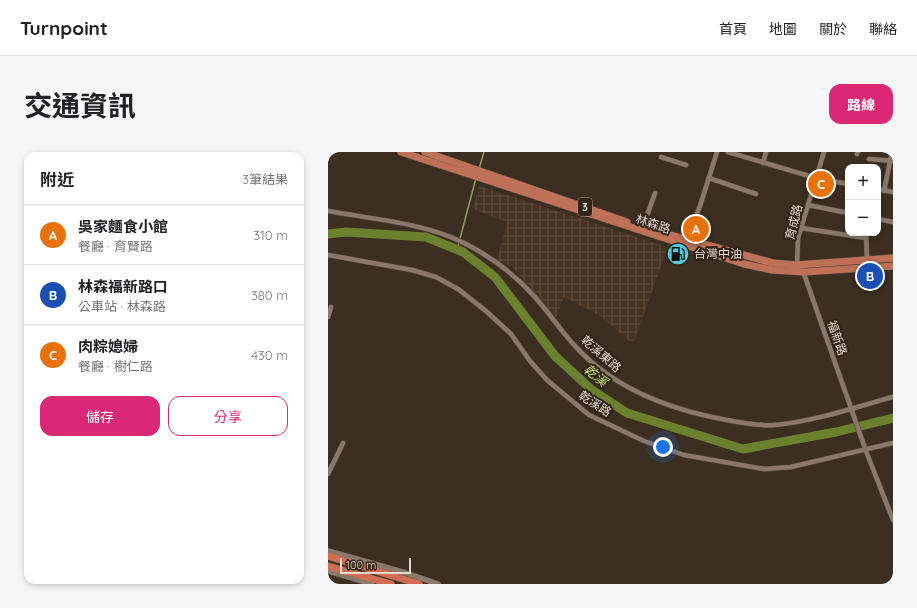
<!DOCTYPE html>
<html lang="zh-TW">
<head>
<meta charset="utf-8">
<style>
	body { margin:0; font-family:Quicksand,"Noto Sans TC",sans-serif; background:#f6f6f6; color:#202124 }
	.controls { position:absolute; right:12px; top:12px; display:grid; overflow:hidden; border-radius:8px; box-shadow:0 2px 6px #0003 }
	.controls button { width:36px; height:36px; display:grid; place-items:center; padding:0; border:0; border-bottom:1px solid #e0e0e0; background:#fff; color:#202124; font:20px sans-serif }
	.scale { position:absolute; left:12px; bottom:10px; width:71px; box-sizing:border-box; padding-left:4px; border:2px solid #e3d9d1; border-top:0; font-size:11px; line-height:14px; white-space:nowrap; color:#e3d9d1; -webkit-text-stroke:3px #322417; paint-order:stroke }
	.you { position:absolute; left:335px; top:295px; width:14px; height:14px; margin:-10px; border:3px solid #fff; border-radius:50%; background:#1a73e8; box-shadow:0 0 0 6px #1a73e833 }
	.badge { display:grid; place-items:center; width:26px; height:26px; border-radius:50%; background:#db2777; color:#fff; font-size:13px; font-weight:700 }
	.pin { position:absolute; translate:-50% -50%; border:2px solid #fff; box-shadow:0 1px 4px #0006 }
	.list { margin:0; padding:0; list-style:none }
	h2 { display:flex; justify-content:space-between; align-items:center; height:52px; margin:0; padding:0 16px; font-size:17px }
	h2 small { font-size:13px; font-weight:400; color:#757577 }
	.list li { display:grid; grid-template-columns:26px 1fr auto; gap:12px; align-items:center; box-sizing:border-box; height:60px; padding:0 16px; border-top:1px solid #e0e0e0 }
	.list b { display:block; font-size:15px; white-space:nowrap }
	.list p { margin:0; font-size:13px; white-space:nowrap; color:#757577 }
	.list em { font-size:13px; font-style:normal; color:#757577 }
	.actions { display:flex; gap:8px; padding:12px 16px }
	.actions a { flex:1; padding:9px 0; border:1px solid #db2777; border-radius:12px; text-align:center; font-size:14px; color:#db2777 }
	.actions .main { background:#db2777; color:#fff }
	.map { position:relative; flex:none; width:565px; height:432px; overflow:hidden; border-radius:12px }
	header { display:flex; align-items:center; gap:24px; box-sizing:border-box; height:56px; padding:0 20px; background:#fff; border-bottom:1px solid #e0e0e0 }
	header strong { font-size:19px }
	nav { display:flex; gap:22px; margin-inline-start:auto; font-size:14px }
	.intro { display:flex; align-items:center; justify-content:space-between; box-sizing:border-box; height:96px; padding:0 24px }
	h1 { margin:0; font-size:28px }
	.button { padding:10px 18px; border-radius:12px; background:#db2777; color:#fff; font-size:14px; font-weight:700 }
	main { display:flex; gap:24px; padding:0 24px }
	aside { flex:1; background:#fff; border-radius:12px; box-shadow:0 2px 6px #0003 }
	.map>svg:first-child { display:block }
</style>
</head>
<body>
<header>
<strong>Turnpoint</strong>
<nav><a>首頁</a><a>地圖</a><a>關於</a><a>聯絡</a></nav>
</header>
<div class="intro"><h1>交通資訊</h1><a class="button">路線</a></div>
<main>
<aside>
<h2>附近<small>3筆結果</small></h2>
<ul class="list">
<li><span class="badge" style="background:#e8710a">A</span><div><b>吳家麵食小館</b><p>餐廳 · 育賢路</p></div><em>310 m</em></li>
<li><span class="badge" style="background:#1a4fb4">B</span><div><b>林森福新路口</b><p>公車站 · 林森路</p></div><em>380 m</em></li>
<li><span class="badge" style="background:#e8710a">C</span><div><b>肉粽媳婦</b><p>餐廳 · 樹仁路</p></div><em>430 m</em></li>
</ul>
<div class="actions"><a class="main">儲存</a><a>分享</a></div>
</aside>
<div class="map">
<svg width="565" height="432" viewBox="0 0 565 432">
	<defs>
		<pattern id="industrial-grid" width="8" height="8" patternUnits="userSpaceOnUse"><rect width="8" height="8" fill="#473321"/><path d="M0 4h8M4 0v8" fill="none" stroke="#615040"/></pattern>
	</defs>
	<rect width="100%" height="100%" fill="#3c2e21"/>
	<polygon fill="url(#industrial-grid)" points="151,34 340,95 305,192 271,163 236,145 228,166 184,115 169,108 179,70 145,57"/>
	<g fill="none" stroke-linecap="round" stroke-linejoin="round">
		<g stroke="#909b5f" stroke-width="1.5">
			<polyline points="151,17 156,0"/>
			<polyline points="129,98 148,26"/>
		</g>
		<polyline stroke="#6c812e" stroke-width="9" points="0,82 18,80 98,85 135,100 167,125 227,204 264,238 299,261 415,297 508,280 565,266"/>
		<g stroke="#55493e" stroke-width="5.5">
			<g id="minor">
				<polyline points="400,0 488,26 520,32"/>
				<polyline points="529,2 530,0"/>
				<polyline points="333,5 358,13"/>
				<polyline points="541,7 565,9"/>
				<polyline points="435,11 438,0"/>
				<polyline points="381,26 428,42"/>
				<polyline points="550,37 565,40"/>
				<polyline points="556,39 564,0"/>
				<polyline points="480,53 520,61"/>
				<path d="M 0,59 C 44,67 97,71 136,91 C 162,104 186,122 205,143 C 220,159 232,178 247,194 C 287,238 343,258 399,268 C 414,271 432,274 447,273 C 484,270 528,255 565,245"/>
				<polyline points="550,67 565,70"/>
				<polyline points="315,75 327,41"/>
				<polyline points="473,76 538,86"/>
				<polyline points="538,81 539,107"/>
				<polyline points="358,89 372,54 389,0"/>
				<polyline points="0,103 84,118 108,125 130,137 158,159 183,182 202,209 219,228 261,263 316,289 356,303 436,317 463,315 565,291"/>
				<polyline points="469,114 470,86 496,0"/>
				<polyline points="475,119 538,299 565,368"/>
				<polyline points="0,165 3,155"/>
				<polyline points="0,322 15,291"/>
			</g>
		</g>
		<g stroke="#55493e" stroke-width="6">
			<g id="tertiary">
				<polyline points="0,399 78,421 110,432"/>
				<polyline points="0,419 44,432"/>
			</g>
		</g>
		<g stroke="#55493e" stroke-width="8">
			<g id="primary">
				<polyline points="73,0 416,112 444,118 476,120 565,114"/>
				<polyline points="97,0 299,70"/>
				<polyline points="313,75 445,111 468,113 565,106"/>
			</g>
		</g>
		<g stroke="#55493e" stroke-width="8">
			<g id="trunk">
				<polyline points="0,404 91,432"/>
				<polyline points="0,414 63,432"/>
			</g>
		</g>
		<use href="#minor" stroke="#8a796a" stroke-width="4.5"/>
		<use href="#tertiary" stroke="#8a796a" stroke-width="5.5"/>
		<use href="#primary" stroke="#bf7157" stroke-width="7"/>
		<use href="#trunk" stroke="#d16e51" stroke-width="7"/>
	</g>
	<defs>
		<g id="fuel-disc" transform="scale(1.15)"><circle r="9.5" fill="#53cbdb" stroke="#322417"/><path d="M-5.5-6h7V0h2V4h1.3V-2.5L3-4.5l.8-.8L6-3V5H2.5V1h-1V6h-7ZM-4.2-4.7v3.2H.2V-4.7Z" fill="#111"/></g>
	</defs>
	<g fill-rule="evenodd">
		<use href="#fuel-disc" x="350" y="102"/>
	</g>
	<g text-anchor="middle" stroke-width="4" stroke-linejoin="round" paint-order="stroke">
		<rect fill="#322417" stroke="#aea399" stroke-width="1" x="250" y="46" width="14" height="18" rx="3"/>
		<g font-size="11" font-weight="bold" fill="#e3d9d1">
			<text x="257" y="59">3</text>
		</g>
		<g font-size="12" fill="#e3d9d1" stroke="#322417">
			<text transform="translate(466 70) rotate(-76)" y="4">育成路</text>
			<text transform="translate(325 72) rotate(18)" y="4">林森路</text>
			<text transform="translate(509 186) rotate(71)" y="4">福新路</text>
			<text transform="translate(273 202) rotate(41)" y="4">乾溪東路</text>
			<text transform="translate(267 252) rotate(33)" y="4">乾溪路</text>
		</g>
		<g font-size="12" fill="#e3d9d1" stroke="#322417" text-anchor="start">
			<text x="366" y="106">台灣中油</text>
		</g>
		<g font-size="13" font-style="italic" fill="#c5e374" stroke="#322417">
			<text transform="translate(268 223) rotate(39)" y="5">乾溪</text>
		</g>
	</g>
</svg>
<div class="controls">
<button>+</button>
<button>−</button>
</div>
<div class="scale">100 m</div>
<div class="you"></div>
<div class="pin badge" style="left:368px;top:77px;background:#e8710a">A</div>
<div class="pin badge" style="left:542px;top:124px;background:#1a4fb4">B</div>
<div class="pin badge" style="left:493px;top:32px;background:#e8710a">C</div>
</div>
</main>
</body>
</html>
